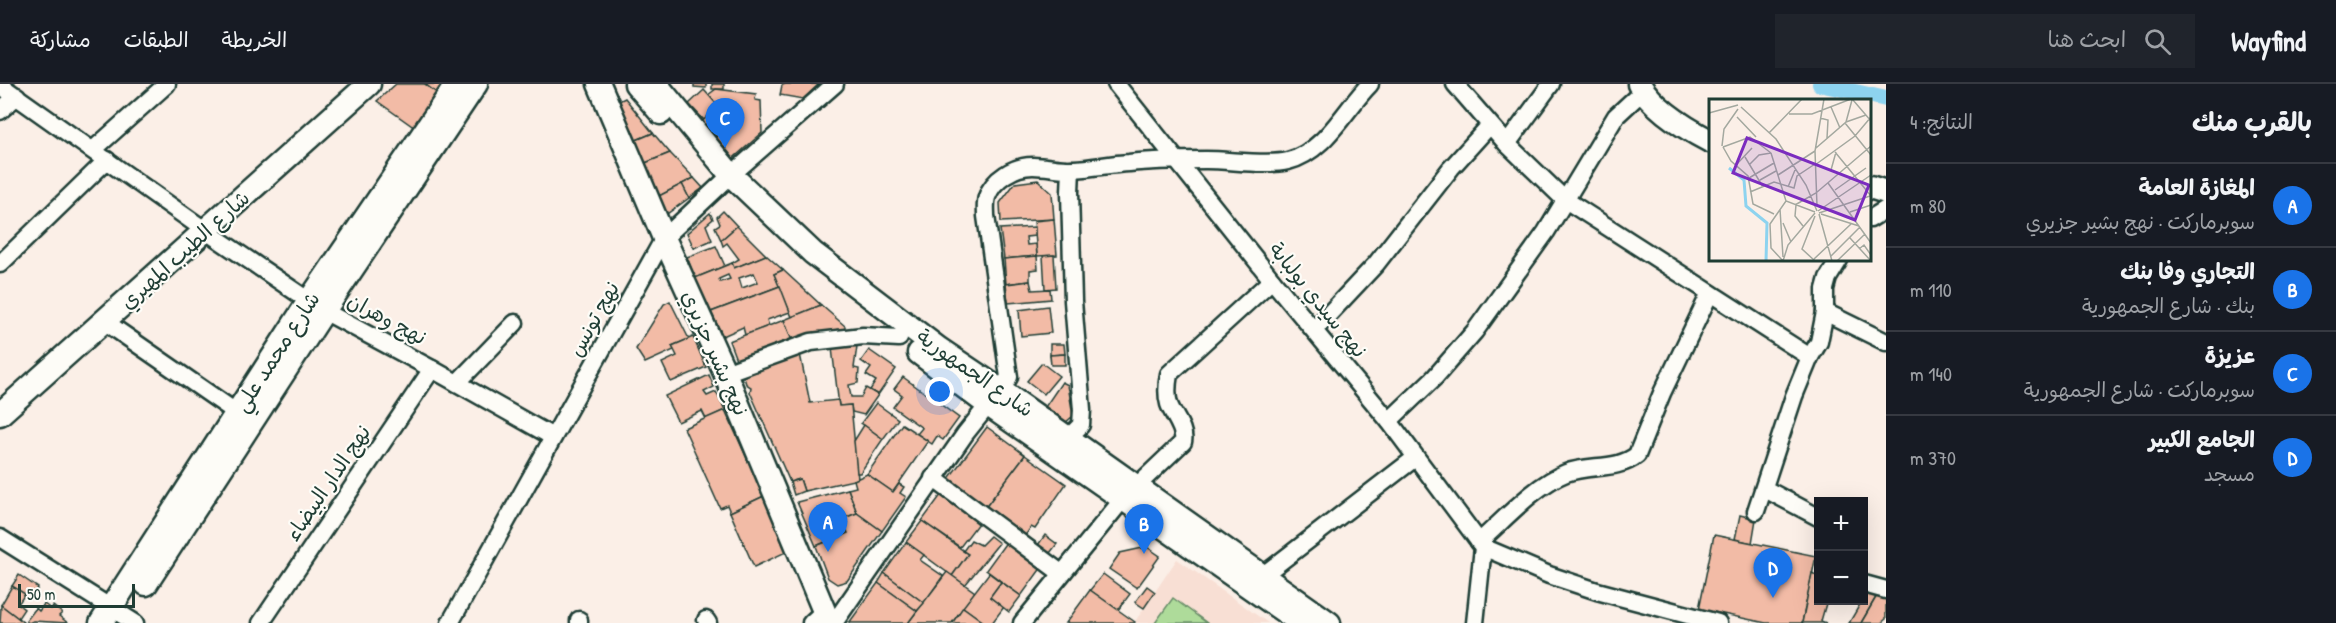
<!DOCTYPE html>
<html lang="ar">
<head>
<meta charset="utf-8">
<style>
	body { margin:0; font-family:"Patrick Hand","Playpen Sans Arabic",sans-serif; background:#20242c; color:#f1f3f6; direction:rtl }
	.controls { position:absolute; right:18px; bottom:18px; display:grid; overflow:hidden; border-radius:0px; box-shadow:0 6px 24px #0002 }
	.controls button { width:54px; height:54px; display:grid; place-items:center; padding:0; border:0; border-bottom:2px solid #363941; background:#171b24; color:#f1f3f6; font:30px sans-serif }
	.scale { position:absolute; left:18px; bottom:15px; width:117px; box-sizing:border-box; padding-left:6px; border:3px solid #1f3d34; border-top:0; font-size:16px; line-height:21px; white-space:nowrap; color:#1f3d34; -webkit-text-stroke:4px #fdfcf7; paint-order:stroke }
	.you { position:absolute; left:940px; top:308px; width:21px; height:21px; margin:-15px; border:4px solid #fff; border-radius:50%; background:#1a73e8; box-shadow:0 0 0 9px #1a73e833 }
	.badge { display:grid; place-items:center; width:39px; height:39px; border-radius:50%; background:#1a73e8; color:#fff; font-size:20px; font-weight:700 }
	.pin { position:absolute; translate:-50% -50px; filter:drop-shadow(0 2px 3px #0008) }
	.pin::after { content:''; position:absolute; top:32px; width:21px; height:18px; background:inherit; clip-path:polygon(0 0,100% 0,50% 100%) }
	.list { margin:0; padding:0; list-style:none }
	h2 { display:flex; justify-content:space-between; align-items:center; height:78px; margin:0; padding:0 24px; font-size:26px }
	h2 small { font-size:20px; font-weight:400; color:#9ea1a6 }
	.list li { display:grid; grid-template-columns:39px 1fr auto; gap:18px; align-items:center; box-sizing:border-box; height:84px; padding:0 24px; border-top:2px solid #363941 }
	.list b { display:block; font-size:22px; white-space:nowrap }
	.list p { margin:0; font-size:20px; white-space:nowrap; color:#9ea1a6 }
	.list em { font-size:20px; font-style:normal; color:#9ea1a6 }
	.icon { flex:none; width:33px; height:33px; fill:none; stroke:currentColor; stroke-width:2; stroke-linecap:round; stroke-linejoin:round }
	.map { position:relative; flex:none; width:1886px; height:539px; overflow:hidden; direction:ltr }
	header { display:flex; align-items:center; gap:36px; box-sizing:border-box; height:84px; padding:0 30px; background:#171b24; border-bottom:2px solid #363941 }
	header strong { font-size:28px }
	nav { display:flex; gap:33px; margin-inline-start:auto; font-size:21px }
	.search { width:420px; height:54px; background:#20242c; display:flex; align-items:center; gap:15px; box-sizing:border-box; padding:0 21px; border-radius:0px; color:#9ea1a6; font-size:22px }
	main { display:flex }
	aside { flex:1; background:#171b24 }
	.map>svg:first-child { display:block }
</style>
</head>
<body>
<header>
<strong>Wayfind</strong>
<div class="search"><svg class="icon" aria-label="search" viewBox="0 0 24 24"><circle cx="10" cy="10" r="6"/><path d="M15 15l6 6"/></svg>ابحث هنا</div>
<nav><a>الخريطة</a><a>الطبقات</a><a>مشاركة</a></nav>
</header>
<main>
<aside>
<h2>بالقرب منك<small>النتائج: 4</small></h2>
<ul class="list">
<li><span class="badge">A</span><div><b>المغازة العامة</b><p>سوبرماركت · نهج بشير جزيري</p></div><em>80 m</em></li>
<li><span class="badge">B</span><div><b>التجاري وفا بنك</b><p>بنك · شارع الجمهورية</p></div><em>110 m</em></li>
<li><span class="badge">C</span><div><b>عزيزة</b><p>سوبرماركت · شارع الجمهورية</p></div><em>140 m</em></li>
<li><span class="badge">D</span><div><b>الجامع الكبير</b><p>مسجد</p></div><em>370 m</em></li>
</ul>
</aside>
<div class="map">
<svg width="1886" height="539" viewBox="0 0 1886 539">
	<rect width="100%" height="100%" fill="#fbefe7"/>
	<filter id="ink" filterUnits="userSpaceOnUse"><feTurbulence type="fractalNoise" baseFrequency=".0167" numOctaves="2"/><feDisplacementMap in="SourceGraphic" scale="12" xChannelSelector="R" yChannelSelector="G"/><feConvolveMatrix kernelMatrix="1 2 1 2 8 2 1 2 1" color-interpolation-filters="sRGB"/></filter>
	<g filter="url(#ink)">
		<polygon fill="#f8dfd4" points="1177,475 1268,539 1134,539"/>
		<polygon fill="#aedb9a" stroke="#668c67" stroke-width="1.5" points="1173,514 1207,539 1155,539"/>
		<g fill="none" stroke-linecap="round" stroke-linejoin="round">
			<polyline stroke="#8dd3ef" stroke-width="16" points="1820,0 1886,15"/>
		</g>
		<g fill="#f2bba6" stroke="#1f3d34" stroke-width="1.5" fill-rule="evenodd">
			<polygon points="396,0 425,0 442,13 415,44 377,17"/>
			<polygon points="425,0 450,0 442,13"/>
			<polygon points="694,0 706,0 706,4 694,3"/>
			<rect x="712" y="0" width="12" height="5"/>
			<polygon points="786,0 819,0 803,15 780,11 782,1"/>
			<polygon points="716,5 756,10 755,16 761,17 762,49 729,78 711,57 726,43 730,47 736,42 708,11"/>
			<polygon points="704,6 719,23 704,36 689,20"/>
			<polygon points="625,14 653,49 634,57 617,18"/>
			<polygon points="715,26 722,34 704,50 697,42"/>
			<polygon points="653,49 670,69 643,80 634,57"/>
			<polygon points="670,69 694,94 657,113 643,80"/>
			<polygon points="694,94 703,104 689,114 682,100"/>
			<polygon points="1038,96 1052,109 1054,135 1001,138 1000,119 1015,99"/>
			<polygon points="682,100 689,114 664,132 657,113"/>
			<polygon points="723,127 737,142 721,156 715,143 720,140 717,133"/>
			<polygon points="710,129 713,135 706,141 712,156 694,164 687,149"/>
			<polygon points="1054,135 1057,171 1037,172 1034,137"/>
			<polygon points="737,142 766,171 734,184 732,179 739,175 727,159 723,162 721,156"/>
			<polygon points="1035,143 1035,152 1026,153 1027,161 1036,160 1037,172 1004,175 1000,145"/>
			<polygon points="716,162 725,182 695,194 687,173"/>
			<path d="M 766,171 L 783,186 L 774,190 L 780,202 L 711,228 L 695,194 L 732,179 L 734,184 ZM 754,189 L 758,198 L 742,204 L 739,194 ZM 728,191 L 730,195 L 720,198 L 719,195 Z"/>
			<polygon points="1054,171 1056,204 1045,205 1043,172"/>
			<polygon points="1037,172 1038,185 1030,186 1030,197 1006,200 1004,175"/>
			<polygon points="783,186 821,221 792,233 774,190"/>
			<polygon points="1030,197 1032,206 1050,205 1051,215 1008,219 1006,200"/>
			<polygon points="780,202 790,228 767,236 769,242 745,251 743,243 723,252 711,228"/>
			<polygon points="670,217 689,255 672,262 674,266 645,279 636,265 664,220"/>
			<polygon points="821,221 845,242 845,246 792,257 784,236"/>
			<polygon points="1048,222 1051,249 1021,252 1019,226"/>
			<polygon points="784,236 792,257 737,278 729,257"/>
			<polygon points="693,253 706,283 671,298 662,279 677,272 672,262"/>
			<polygon points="1050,260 1064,260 1065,270 1050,271"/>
			<polygon points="857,262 854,284 859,285 858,299 849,301 851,313 861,313 866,304 878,311 864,331 852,328 851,321 839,322 832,264"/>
			<polygon points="869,266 896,285 878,311 870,306 876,297 866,291 871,284 861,277"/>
			<polygon points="800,270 810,319 838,316 839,322 851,321 858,395 804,407 800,395 790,398 750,308 751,303 746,300 744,293 745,290 753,286 759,288 761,284"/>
			<polygon points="1065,270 1065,281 1051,281 1050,271"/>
			<polygon points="1042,279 1059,292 1044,310 1027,297"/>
			<polygon points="709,291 714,303 704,308 707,312 716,308 725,326 706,335 702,327 678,338 665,312"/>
			<polygon points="903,293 959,334 943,356 937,352 932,360 917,350 922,344 893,323 902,311 894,305"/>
			<polygon points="1062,298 1068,301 1073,332 1065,339 1045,323"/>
			<polygon points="876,319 898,335 883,355 861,339"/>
			<polygon points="725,326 764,412 730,428 727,421 720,424 684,344"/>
			<polygon points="902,340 928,357 893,408 867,390"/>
			<polygon points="864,341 883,355 860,389 857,389 854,357"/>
			<polygon points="987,343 1025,371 985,424 947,397"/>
			<polygon points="1025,371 1066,400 1035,445 1031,443 1025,452 985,424"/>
			<polygon points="867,390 893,408 899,400 904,403 900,409 906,413 882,447 857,429 848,405 856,403 854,396"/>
			<polygon points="800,395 804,407 794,411 790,398"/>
			<polygon points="848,405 857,429 842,435 848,449 816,462 797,418"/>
			<polygon points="941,411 979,438 960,463 922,437"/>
			<polygon points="764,412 788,467 754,483 730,428"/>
			<polygon points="857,429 882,447 847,497 837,500 828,494 816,462 848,449 842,435"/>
			<polygon points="1740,431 1756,435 1752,459 1735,455"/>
			<polygon points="922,437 968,470 952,492 906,458"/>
			<polygon points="1045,451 1057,460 1050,469 1038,461"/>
			<polygon points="1714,451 1816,472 1802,539 1766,539 1699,525"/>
			<polygon points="990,452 999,459 965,501 952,492 968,470 963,467 971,456 981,461"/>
			<polygon points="1007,457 1042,483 1021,512 986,486"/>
			<polygon points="906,458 924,471 920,476 943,492 924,519 884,489"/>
			<polygon points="1147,463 1160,472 1137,504 1109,485 1120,469"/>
			<polygon points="947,488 975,508 952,539 908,539"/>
			<polygon points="884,489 924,519 917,527 878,499"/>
			<polygon points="989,489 1001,498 990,513 1004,523 992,539 985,539 963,523"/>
			<polygon points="1812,489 1818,492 1818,516 1827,516 1821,537 1826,539 1802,539"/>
			<polygon points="1103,490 1130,510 1118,526 1090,506"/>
			<polygon points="19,491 38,504 31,515 12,502"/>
			<polygon points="1001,498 1021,512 1009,528 990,513"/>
			<polygon points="878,499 917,527 908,539 849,539"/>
			<polygon points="12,502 25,510 18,520 24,525 18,534 1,521"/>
			<polygon points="1147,502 1155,508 1144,524 1135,518"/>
			<polygon points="1090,506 1135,538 1134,539 1066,539"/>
			<polygon points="1864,506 1878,510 1861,539 1849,539 1862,517 1859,516 1864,516"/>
			<polygon points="1878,510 1886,513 1886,535 1881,539 1861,539"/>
			<polygon points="44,520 51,525 53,522 62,529 59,532 68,539 33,537 29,539 26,537 36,524 39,527"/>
			<polygon points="1,521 18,534 24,539 0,539"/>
			<polygon points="963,523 985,539 954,539 953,538"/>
		</g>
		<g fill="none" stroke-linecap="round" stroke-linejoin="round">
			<g stroke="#1f3d34" stroke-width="21">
				<g id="street">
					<polyline points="1116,0 1272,196 1389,337 1483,463 1549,491 1597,507 1718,539"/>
					<polyline points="1455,0 1507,60 1564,115 1810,273"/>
					<polyline points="0,1 206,147 324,227 432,285 553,353"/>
					<polyline points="0,27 17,12"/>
					<polyline points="1507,60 1551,0"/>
					<polyline points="93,66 167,0"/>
					<polyline points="1870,135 1886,125"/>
					<polyline points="0,180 107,76"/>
					<polyline points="1825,228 1886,258"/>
					<polyline points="104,237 237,329"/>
					<polyline points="1314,246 1376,180 1451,84 1490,41"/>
					<polyline points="725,289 811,258 863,252 899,254"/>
					<polyline points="457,299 515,239"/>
					<polyline points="1389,337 1435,293 1475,247 1546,148 1616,32 1643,7"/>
					<polyline points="1068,354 1081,341 1082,326 1073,217 1070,108 1071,85"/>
					<polyline points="933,394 1061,489"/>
					<polyline points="1765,405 1818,433"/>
					<polyline points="1756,427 1794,312 1810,273 1819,258 1825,228 1825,205 1828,194 1839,176"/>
					<polyline points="0,454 135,539"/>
					<path d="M 1479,458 C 1504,436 1535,401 1566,389 C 1589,380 1617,387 1637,371 L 1662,309 L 1710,209"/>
					<polyline points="1262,492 1415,374"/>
					<polyline points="1864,500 1886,506"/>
					<polyline points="579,536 579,539"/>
					<polyline points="706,536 708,539"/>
					<polyline points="261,539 432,285"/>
					<polyline points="450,539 664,154 731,91 835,0"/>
					<polyline points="811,539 825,526"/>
					<path d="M 834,539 L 965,350 L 1005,300 L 1009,293 L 986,132 C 986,126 985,119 987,113 C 993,95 1014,82 1033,82 C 1047,82 1061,86 1074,85 C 1092,84 1110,80 1129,79 C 1154,76 1180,76 1206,76 C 1230,76 1268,82 1288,77 C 1325,68 1345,25 1370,0"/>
					<path d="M 1022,539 L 1123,415 L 1183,358 C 1186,345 1173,332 1169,320 C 1166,310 1167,301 1169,290 L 1272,196"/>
					<polyline points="1475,539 1483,463"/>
				</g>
			</g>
			<g stroke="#1f3d34" stroke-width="27">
				<g id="secondary">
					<polyline points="599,0 664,154 725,289 829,539"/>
					<polyline points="636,0 661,29"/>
					<polyline points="656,0 731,91 813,169 939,265 1000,306 1329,539"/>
					<path d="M 1639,0 C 1654,25 1685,44 1710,57"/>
					<polyline points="1870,103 1886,108"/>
					<polyline points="919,269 987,320 1301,539"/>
					<polyline points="0,330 369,0"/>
					<polyline points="146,500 324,227 476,0"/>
					<polyline points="101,539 309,217 457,0"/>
				</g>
			</g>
			<use href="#street" stroke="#fdfcf7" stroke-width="16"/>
			<use href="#secondary" stroke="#fdfcf7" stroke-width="22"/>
		</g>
	</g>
	<g text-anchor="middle" stroke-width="4.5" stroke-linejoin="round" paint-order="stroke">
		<g font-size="21" fill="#1f3d34" stroke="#fdfcf7">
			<text transform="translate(185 166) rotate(-42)" y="7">شارع الطيب المهيري</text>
			<text transform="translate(1318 216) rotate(51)" y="7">نهج سيدي بولبابة</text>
			<text transform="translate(387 235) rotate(28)" y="7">نهج وهران</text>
			<text transform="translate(594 235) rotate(-61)" y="7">نهج تونس</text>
			<text transform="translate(277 268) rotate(-57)" y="7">شارع محمد علي</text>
			<text transform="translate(715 269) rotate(66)" y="7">نهج بشير جزيري</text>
			<text transform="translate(975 289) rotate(35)" y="7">شارع الجمهورية</text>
			<text transform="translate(328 399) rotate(-56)" y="7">نهج الدار البيضاء</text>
		</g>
	</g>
	<g transform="translate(1709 15)">
		<rect width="162" height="162" fill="#fbefe7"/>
		<path fill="none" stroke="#8dd3ef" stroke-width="3" d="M 20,69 L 35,81 L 37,107 L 58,124 L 57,162"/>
		<path fill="none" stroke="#a3a89f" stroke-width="1.5" d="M 144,1 L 162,22M 32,8 L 67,40 L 97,86 L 108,112M 122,8 L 131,29M 0,14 L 29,6M 80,15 L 103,15 L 142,0M 28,18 L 47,38M 111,19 L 119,21 L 118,39M 137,23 L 157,16M 136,24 L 162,56M 60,34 L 93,0M 13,47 L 15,30 L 29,10M 14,48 L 22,62 L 39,77 L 44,105 L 65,115M 14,48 L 41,38 L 62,54M 107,49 L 137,23 L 143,1M 126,53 L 162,97M 62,54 L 77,102 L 106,113M 36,58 L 54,88M 41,65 L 50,56 L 62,54M 27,66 L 43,49M 106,66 L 146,37 L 162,18M 122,71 L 127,53M 69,76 L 106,52M 40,79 L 65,64M 51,81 L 67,72M 119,84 L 162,144M 79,88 L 86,71M 126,91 L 157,69M 41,93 L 65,83 L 85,89 L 88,77 L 106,65M 86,106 L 107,94 L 162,47M 87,106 L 86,117 L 94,127M 108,107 L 106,52 L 115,0M 71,110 L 74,158M 109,112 L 162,76M 141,113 L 162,106M 110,114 L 161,97M 110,115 L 123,162M 112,115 L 150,127M 106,117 L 93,150 L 106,162M 74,124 L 82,143M 141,139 L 162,162M 150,150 L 155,146 L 162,156M 122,157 L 151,128M 105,160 L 142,125M 74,162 L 62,149 L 61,125 L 77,102M 74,162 L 79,146 L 106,114M 128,162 L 156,135"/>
		<path fill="#7b2cbf" fill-opacity="0.15" stroke="#7b2cbf" stroke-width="3" d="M 38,39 L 160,86 L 146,121 L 24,74 Z"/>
		<rect width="162" height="162" fill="none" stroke="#1f3d34" stroke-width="3"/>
	</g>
</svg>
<div class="controls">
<button>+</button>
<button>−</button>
</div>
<div class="scale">50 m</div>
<div class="you"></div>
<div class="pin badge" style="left:828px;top:468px">A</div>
<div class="pin badge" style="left:1144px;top:470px">B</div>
<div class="pin badge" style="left:725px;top:64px">C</div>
<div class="pin badge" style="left:1773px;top:514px">D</div>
</div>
</main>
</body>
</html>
